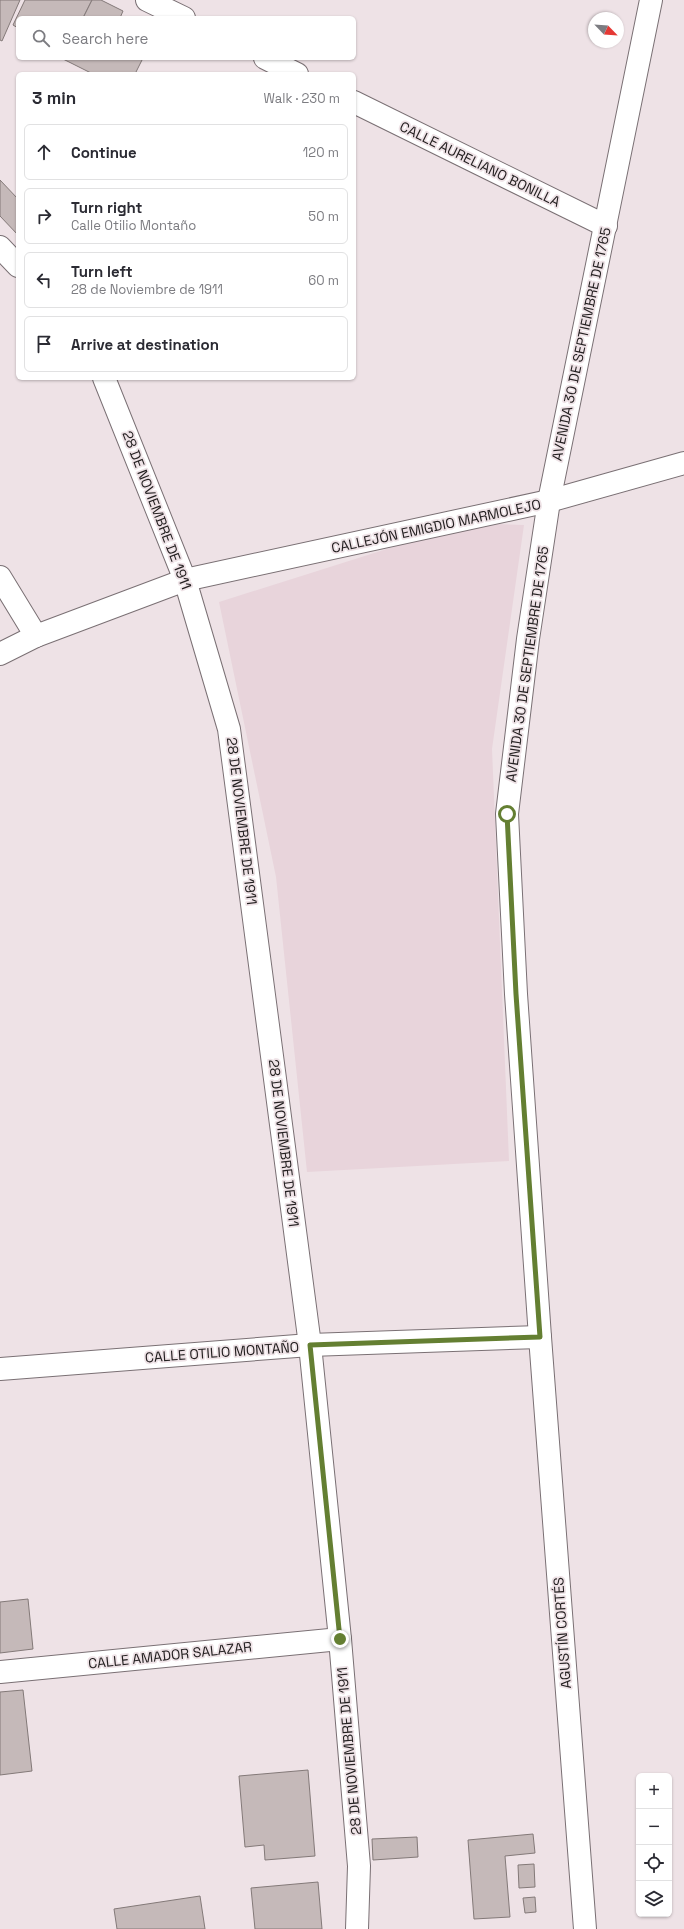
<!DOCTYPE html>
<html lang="en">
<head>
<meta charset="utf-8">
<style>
	body { margin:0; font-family:"Space Grotesk",sans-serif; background:#f2f2f3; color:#2b2b33 }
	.controls { position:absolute; right:12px; bottom:12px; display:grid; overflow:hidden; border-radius:6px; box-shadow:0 1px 3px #0004 }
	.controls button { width:36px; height:36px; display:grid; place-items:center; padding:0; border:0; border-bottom:1px solid #e1e1e2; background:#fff; color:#2b2b33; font:20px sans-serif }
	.compass { position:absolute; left:588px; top:12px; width:36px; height:36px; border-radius:50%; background:#fff; box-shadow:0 1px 3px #0004; rotate:115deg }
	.stop { position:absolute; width:12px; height:12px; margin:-9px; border:3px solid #647f32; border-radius:50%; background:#fff }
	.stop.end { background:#647f32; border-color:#fff; box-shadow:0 1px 4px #0008 }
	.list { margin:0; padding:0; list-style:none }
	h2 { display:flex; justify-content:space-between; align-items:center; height:52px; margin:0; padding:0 16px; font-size:17px }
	h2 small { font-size:13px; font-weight:400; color:#7c7c81 }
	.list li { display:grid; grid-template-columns:26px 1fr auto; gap:12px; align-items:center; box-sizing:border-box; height:56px; margin:0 8px 8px; padding:0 8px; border:1px solid #e1e1e2; border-radius:6px }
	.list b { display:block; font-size:15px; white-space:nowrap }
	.list p { margin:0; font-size:13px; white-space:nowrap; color:#7c7c81 }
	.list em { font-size:13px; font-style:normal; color:#7c7c81 }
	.icon { flex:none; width:22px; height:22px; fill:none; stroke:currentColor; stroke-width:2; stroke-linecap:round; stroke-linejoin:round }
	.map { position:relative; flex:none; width:684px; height:1929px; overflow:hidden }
	.search { position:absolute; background:#fff; box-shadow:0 1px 3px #0004; left:16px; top:16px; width:340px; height:44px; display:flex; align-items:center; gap:10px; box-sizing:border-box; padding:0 14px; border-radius:6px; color:#7c7c81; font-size:15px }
	.panel { position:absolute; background:#fff; box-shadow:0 1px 3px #0004; left:16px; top:72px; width:340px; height:308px; border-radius:6px }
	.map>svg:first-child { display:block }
</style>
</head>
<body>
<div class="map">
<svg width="684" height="1929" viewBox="0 0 684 1929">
	<rect width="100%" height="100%" fill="#eee2e6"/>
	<polygon fill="#e8d4db" points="469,523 524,525 492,749 509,1161 307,1172 276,877 219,602"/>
	<g fill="#c5b9b9" stroke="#837978">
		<polygon points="0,0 20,0 2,41 0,40"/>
		<polygon points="25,0 92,0 83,18 18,18 18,28 13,25"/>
		<polygon points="92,0 101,0 123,11 120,18 83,18"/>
		<polygon points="64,58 143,58 135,74 93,74 63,59"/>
		<polygon points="0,180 18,199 18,235 0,216"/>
		<polygon points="28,1599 33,1649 0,1653 0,1602"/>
		<polygon points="23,1690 32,1771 0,1775 0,1692"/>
		<polygon points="308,1770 315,1856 265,1860 264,1845 245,1847 239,1776"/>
		<polygon points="533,1834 535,1853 505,1856 510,1917 474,1919 468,1840"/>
		<polygon points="417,1837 418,1857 373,1860 372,1839"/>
		<polygon points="534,1864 535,1887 519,1888 518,1865"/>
		<polygon points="318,1882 322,1929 255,1929 251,1888"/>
		<polygon points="200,1896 205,1929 117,1929 114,1909"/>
		<polygon points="535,1897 536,1912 525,1913 523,1898"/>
	</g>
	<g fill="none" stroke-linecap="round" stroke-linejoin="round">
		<g stroke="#7a7074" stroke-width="24">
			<g id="street">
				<polyline points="549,501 684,463"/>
				<polyline points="0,577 36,636"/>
				<polyline points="0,1672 340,1639"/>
			</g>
		</g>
		<g stroke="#7a7074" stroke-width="24">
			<g id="secondary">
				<polyline points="147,0 184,18"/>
				<polyline points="265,58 297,74"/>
				<polyline points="354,102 606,226"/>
				<polyline points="0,247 18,266"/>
				<polyline points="104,378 185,580 229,729 310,1345 340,1639 359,1866 357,1929"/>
				<polyline points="0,654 36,636 185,580 549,501"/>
				<polyline points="0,1369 310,1345 540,1337"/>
				<polyline points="585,1929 540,1337 516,994 507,814 528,639 549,501 651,0"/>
			</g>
		</g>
		<use href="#street" stroke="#fff" stroke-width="22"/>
		<use href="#secondary" stroke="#fff" stroke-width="22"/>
	</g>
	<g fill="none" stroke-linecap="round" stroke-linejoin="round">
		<polyline stroke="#647f32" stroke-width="5" points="340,1639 310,1345 540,1337 516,994 507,814"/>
	</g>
	<g text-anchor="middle" stroke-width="3.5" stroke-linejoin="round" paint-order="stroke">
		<g font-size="14" fill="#242021" stroke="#eee2e6">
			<text transform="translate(480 164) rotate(26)" y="5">CALLE AURELIANO BONILLA</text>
			<text transform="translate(581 344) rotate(-78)" y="5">AVENIDA 30 DE SEPTIEMBRE DE 1765</text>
			<text transform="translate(157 510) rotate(69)" y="5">28 DE NOVIEMBRE DE 1911</text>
			<text transform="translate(436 526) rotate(-12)" y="5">CALLEJÓN EMIGDIO MARMOLEJO</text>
			<text transform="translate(527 664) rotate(-82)" y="5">AVENIDA 30 DE SEPTIEMBRE DE 1765</text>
			<text transform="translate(242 821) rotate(83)" y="5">28 DE NOVIEMBRE DE 1911</text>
			<text transform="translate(284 1143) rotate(83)" y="5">28 DE NOVIEMBRE DE 1911</text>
			<text transform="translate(222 1352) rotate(-4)" y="5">CALLE OTILIO MONTAÑO</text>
			<text transform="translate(562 1633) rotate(-94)" y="5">AGUSTÍN CORTÉS</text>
			<text transform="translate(170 1655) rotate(-6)" y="5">CALLE AMADOR SALAZAR</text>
			<text transform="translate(349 1751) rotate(-95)" y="5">28 DE NOVIEMBRE DE 1911</text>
		</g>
	</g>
</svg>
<div class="controls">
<button>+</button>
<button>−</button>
<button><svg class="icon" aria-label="locate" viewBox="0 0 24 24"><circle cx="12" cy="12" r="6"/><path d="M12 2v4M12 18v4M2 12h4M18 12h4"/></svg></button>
<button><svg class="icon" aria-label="layers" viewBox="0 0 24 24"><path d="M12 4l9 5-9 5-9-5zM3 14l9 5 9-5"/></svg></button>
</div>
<svg class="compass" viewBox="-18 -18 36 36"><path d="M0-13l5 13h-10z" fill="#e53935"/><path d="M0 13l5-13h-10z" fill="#7c7c81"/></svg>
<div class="stop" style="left:507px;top:814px"></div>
<div class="stop end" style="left:340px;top:1639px"></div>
<div class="search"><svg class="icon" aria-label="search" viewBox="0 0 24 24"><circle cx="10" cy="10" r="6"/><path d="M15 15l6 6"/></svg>Search here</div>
<section class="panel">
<h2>3 min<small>Walk · 230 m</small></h2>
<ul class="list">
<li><svg class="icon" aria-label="ahead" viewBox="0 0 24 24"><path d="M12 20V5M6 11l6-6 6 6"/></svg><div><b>Continue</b></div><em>120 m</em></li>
<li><svg class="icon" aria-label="right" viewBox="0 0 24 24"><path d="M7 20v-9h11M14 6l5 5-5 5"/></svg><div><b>Turn right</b><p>Calle Otilio Montaño</p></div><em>50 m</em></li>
<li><svg class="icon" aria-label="left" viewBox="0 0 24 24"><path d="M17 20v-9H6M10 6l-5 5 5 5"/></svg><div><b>Turn left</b><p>28 de Noviembre de 1911</p></div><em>60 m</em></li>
<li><svg class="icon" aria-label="arrive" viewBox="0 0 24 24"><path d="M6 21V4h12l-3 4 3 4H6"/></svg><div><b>Arrive at destination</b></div></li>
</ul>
</section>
</div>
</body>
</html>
